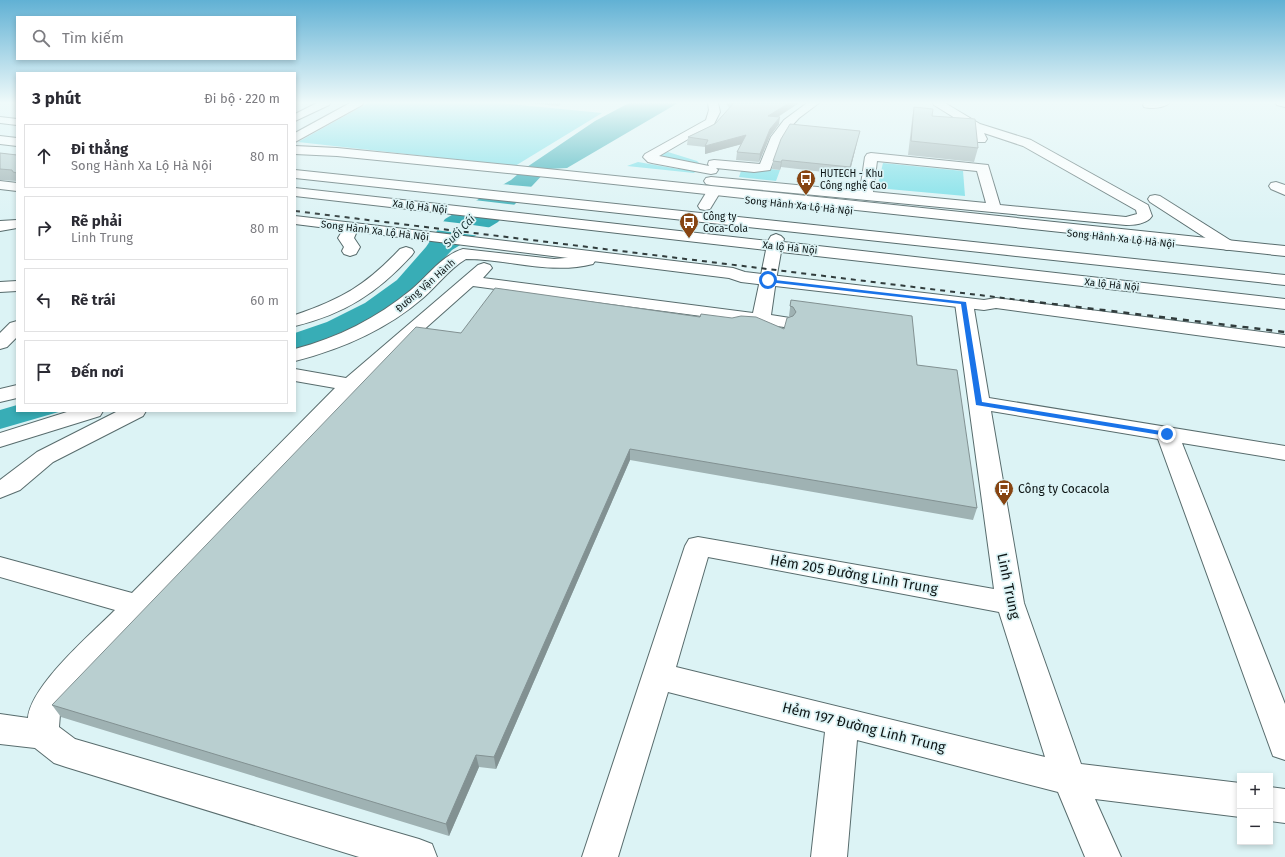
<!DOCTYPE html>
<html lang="vi">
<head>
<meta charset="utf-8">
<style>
	body { margin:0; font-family:"Fira Sans",sans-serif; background:#f2f2f3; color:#2b2b33 }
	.controls { position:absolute; right:12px; bottom:12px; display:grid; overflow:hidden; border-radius:0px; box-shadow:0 2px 6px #0003 }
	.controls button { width:36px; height:36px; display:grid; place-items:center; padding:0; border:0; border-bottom:1px solid #e1e1e2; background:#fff; color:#2b2b33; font:20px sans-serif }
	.stop { position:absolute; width:12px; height:12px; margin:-9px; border:3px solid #1a73e8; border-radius:50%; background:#fff }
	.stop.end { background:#1a73e8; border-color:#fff; box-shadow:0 1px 4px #0008 }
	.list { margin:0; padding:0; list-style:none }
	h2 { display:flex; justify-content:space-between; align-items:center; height:52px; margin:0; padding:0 16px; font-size:17px }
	h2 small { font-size:13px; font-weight:400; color:#7c7c81 }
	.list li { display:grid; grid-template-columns:26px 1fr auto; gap:12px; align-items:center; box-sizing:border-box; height:64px; margin:0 8px 8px; padding:0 8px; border:1px solid #e1e1e2; border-radius:0px }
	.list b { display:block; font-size:15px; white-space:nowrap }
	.list p { margin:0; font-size:13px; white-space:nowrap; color:#7c7c81 }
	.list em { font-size:13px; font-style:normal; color:#7c7c81 }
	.icon { flex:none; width:22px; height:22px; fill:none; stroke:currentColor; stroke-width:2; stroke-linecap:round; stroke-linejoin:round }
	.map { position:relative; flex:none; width:1285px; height:857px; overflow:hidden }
	.search { position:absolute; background:#fff; box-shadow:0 2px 6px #0003; left:16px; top:16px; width:280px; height:44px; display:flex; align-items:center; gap:10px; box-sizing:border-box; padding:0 14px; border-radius:0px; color:#7c7c81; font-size:15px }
	.panel { position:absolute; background:#fff; box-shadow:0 2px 6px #0003; left:16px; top:72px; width:280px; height:340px; border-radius:0px }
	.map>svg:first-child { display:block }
</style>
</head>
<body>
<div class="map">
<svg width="1285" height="857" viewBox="0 0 1285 857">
	<rect width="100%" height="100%" fill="#dcf3f5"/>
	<g fill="#77dee7">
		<polygon points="368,103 501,103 602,113 515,166 298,142"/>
		<polygon points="668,152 697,161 699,163 696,165 690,162 653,156"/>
		<polygon points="638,162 678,169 683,167 696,171 694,173 627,166"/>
		<polygon points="883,163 963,171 965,196 877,188"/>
		<polygon points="745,169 759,171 769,171 770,169 780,170 776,181 739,177 741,171 731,170"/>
	</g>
	<g fill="#38adb6">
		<polygon points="629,103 678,103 567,168 548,169 498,222 452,250 426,278 399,301 365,322 333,336 314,345 295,349 295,333 327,322 365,303 397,280 426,247 445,219 511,180 524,169 595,121"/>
		<polygon points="17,405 17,411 62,411 0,429 0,410"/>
	</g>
	<g fill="#dcf3f5">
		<polygon points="501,184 534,187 520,202 478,197"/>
		<polygon points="474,200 517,205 504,219 452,213"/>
		<polygon points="441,221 466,224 493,228 480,236 435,230"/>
	</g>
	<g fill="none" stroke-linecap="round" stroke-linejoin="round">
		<g stroke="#586c6d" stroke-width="2">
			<g id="minor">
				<polygon points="708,103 718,103 720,112 714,124 659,156 709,166 708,164 709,161 714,160 760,164 771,137 784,120 807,103 819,103 799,118 787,131 779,146 770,170 754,172 716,168 718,170 716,173 711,174 652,163 648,162 643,157 645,154 706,120 709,110"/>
				<path d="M 933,103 L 945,103 L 980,124 L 1031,140 L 1148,205 L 1152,216 C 1147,224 1135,225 1126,225 L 711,185 L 706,184 L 704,181 L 706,178 L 711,177 L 860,191 L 865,157 L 867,154 L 871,153 L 988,165 L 1000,205 L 1126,217 L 1137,214 L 1136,210 L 1023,146 L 984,133 L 987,139 L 985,142 L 977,142 L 971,128 L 934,105 ZM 877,161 L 977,171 L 986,203 L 873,192 Z"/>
				<path d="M 1144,103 L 1169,103 C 1164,108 1151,109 1144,107 L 1143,105 Z"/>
				<polygon points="1276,103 1285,103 1285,107 1277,105"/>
				<polygon points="1276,182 1285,185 1285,195 1271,189 1269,186 1271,183"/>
				<polygon points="1155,195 1160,196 1233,242 1235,245 1233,248 1227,250 1221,248 1150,202 1148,199 1150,196"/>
				<polygon points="17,220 17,228 0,231 0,221"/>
				<polygon points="349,226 354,228 357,231 354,238 360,247 356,254 350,256 344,254 342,251 344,247 338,238 344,228"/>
				<path d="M 406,247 L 412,249 L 414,252 L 412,255 C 377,293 345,314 295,326 L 295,315 C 342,299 366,285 400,249 Z"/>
				<path d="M 463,249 L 554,259 L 587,256 L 593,258 L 595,261 L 593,264 C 550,275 509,259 466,259 C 449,269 438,285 423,298 C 386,330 342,349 295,361 L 295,349 C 337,338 377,318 411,290 C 427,277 442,255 463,249 Z"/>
				<path d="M 484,263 L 490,265 L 492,268 L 483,278 L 753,313 L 760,280 L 762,276 L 768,275 L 774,276 L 776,280 L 771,315 L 790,318 L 793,322 L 790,326 L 784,327 L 473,286 L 357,389 L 68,698 L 60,714 L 59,727 L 75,739 L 419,839 L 432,844 L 437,857 L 359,857 L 66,767 L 54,763 L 35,748 L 0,744 L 0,714 L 28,718 C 31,685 92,633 115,610 L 0,577 L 0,557 L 132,593 L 335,388 L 295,381 L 295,369 L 346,378 L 478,265 Z"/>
				<polygon points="17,281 17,291 0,292 0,282"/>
				<path d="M 964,298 L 970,299 L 973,303 L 989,398 L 1285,446 L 1285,460 L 1182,443 L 1285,704 L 1285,760 L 1273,756 L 1269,745 L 1158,439 L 991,411 L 1024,603 L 1081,764 L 1240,783 L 1240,817 L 1095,799 L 1121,857 L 1085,857 L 1058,792 L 857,740 L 847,857 L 811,857 L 825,732 L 668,692 L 618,857 L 582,857 L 685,546 L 689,539 L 698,537 L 994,589 L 955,303 L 958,299 ZM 708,557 L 999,612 L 1045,757 L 676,667 Z"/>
				<polygon points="17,321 17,337 7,347 0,349 0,333 10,323"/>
				<polygon points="17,385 17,398 0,402 0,389"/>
				<polygon points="70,411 103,411 100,416 0,447 0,433"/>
				<polygon points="118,411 146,411 143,416 53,462 20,490 0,498 0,480 37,452"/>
				<polygon points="1270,787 1285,789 1285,823 1270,821"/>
			</g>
		</g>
		<g stroke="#586c6d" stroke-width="2">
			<g id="major">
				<polygon points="317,103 330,103 329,105 295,121 295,114"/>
				<polygon points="350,103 363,103 362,105 295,142 295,133"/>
				<polygon points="0,117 17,119 17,125 0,123"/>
				<polygon points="295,146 337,148 567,171 1285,246 1285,256 567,179 337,156 295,154"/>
				<polygon points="0,181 17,183 17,191 0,189"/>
				<polygon points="295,216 733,268 745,272 984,300 996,298 1285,335 1285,347 996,308 984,310 741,282 729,278 295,224"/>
			</g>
		</g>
		<g stroke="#586c6d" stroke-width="2">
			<g id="highway">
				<polygon points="0,136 17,138 17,146 0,144"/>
				<polygon points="295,170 1285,275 1285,285 295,178"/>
				<polygon points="714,187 719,188 721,191 710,209 705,210 700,209 698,206 709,188"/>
				<polygon points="295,188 768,241 771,236 776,234 781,236 784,239 783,242 1285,299 1285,309 781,252 776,280 774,284 768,285 762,284 760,280 766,250 295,196"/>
			</g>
		</g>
		<use href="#minor" fill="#fff" fill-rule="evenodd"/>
		<use href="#major" fill="#fff" fill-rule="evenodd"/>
		<use href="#highway" fill="#fff" fill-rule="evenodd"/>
		<polyline stroke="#313c3c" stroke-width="2" stroke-dasharray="5 5" stroke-linecap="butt" points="295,211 1036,302"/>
		<polyline stroke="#313c3c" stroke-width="2.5" stroke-dasharray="6 6" stroke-linecap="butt" points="1028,301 1285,332"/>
	</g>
	<g fill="#9fb2b3">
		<polygon points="527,103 562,103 559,106"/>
		<polygon points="726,103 799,103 778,117 779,124 770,136 759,162 736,160 737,152 741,144 705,154 705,147 687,145 688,137 715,124 729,108"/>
		<polygon points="914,107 932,116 978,148 974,162 908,155 912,120"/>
		<polygon points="860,131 858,138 849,175 781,167 780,170 772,169 773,161"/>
		<polygon points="0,153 17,155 17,181 0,180"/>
		<polygon points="791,300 917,365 977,508 973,520 630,460 496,769 479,767 449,836 61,717 52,705 461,333 784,329 790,317 789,316"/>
	</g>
	<g fill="#829192">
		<polygon points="789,103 799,103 768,123 768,116"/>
		<polygon points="780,117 779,124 770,136 759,162 760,154 770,129"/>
		<polygon points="860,131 858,138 849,175 850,167"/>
		<polygon points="746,135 746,143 705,154 705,146"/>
		<polygon points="782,160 781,167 780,170 781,162"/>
		<polygon points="630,449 630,460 496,769 494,757"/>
		<polygon points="476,755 479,767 449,836 446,824"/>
	</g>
	<g fill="#b9cfd0" stroke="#829192">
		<polygon points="732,103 789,103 768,116 780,117 770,129 760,154 737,152 746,135 705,146 708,140 688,137 715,124 733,104"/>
		<polygon points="914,107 933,109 932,116 975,119 978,148 911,141"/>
		<polygon points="790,124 860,131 850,167 782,160 781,162 773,161 781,139"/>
		<polygon points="0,153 17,155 17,173 13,172 12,170 0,169"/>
		<polygon points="495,288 700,317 701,314 732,318 741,316 756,317 784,329 787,318 793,316 796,312 793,307 790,306 791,300 912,316 917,365 957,370 977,508 630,449 494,757 476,755 446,824 52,705 416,327 461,333"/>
	</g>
	<linearGradient id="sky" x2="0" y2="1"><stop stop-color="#61b1d4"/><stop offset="0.46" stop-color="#effafa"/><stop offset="1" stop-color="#effafa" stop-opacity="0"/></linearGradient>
	<rect width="1285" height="223" fill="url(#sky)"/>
	<polygon fill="#1a73e8" points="766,279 966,302 982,402 1167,432 1170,434 1167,436 976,405 961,304 768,282 766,281"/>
	<defs>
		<g id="bus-pin" transform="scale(1)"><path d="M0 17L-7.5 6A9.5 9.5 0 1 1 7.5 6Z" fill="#874513" stroke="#dcf3f5"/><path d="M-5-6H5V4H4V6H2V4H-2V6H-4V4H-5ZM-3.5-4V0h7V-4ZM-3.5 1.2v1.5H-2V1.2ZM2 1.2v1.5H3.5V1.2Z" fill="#fff"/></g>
	</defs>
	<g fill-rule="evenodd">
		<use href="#bus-pin" x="806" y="179"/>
		<use href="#bus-pin" x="689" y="222"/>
		<use href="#bus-pin" x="1004" y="489"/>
	</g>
	<g text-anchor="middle" stroke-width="3.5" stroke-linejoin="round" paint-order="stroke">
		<g font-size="10" fill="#0d1515" stroke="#dcf3f5" text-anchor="start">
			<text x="820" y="177">HUTECH - Khu<tspan x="820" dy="12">Công nghệ Cao</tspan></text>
			<text x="703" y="220">Công ty<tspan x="703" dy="12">Coca-Cola</tspan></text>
		</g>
		<g font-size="10" fill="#0d1515" stroke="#dcf3f5">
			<text transform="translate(799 205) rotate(6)" y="4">Song Hành Xa Lộ Hà Nội</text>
			<text transform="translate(420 206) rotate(7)" y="4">Xa lộ Hà Nội</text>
			<text transform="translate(375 230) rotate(7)" y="4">Song Hành Xa Lộ Hà Nội</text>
			<text transform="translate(1121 238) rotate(6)" y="4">Song Hành Xa Lộ Hà Nội</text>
			<text transform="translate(790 247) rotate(6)" y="4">Xa lộ Hà Nội</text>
			<text transform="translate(1112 284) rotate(6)" y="4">Xa lộ Hà Nội</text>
			<text transform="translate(425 285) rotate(-41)" y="4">Đường Vận Hành</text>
		</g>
		<g font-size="11" font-style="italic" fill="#173032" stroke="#dcf3f5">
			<text transform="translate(459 231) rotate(-46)" y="4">Suối Cái</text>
		</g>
		<g font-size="12" fill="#0d1515" stroke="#dcf3f5" text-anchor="start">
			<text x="1018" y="493">Công ty Cocacola</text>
		</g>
		<g font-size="14" fill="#0d1515" stroke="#dcf3f5">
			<text transform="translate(854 574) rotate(10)" y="5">Hẻm 205 Đường Linh Trung</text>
			<text transform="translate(1009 586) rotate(78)" y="5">Linh Trung</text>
			<text transform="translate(864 727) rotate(14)" y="5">Hẻm 197 Đường Linh Trung</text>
		</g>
	</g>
</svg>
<div class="controls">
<button>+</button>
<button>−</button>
</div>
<div class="stop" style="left:768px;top:280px"></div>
<div class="stop end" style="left:1167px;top:434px"></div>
<div class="search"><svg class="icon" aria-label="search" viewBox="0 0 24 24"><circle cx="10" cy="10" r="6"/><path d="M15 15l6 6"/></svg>Tìm kiếm</div>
<section class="panel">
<h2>3 phút<small>Đi bộ · 220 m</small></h2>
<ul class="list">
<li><svg class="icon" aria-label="ahead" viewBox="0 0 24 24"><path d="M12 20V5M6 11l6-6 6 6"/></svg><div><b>Đi thẳng</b><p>Song Hành Xa Lộ Hà Nội</p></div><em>80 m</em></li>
<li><svg class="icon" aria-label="right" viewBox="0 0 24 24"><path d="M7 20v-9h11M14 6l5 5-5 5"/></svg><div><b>Rẽ phải</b><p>Linh Trung</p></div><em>80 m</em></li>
<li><svg class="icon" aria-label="left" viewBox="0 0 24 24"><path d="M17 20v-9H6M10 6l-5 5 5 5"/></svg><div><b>Rẽ trái</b></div><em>60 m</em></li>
<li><svg class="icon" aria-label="arrive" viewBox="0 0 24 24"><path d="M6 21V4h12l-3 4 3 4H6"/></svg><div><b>Đến nơi</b></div></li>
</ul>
</section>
</div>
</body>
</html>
